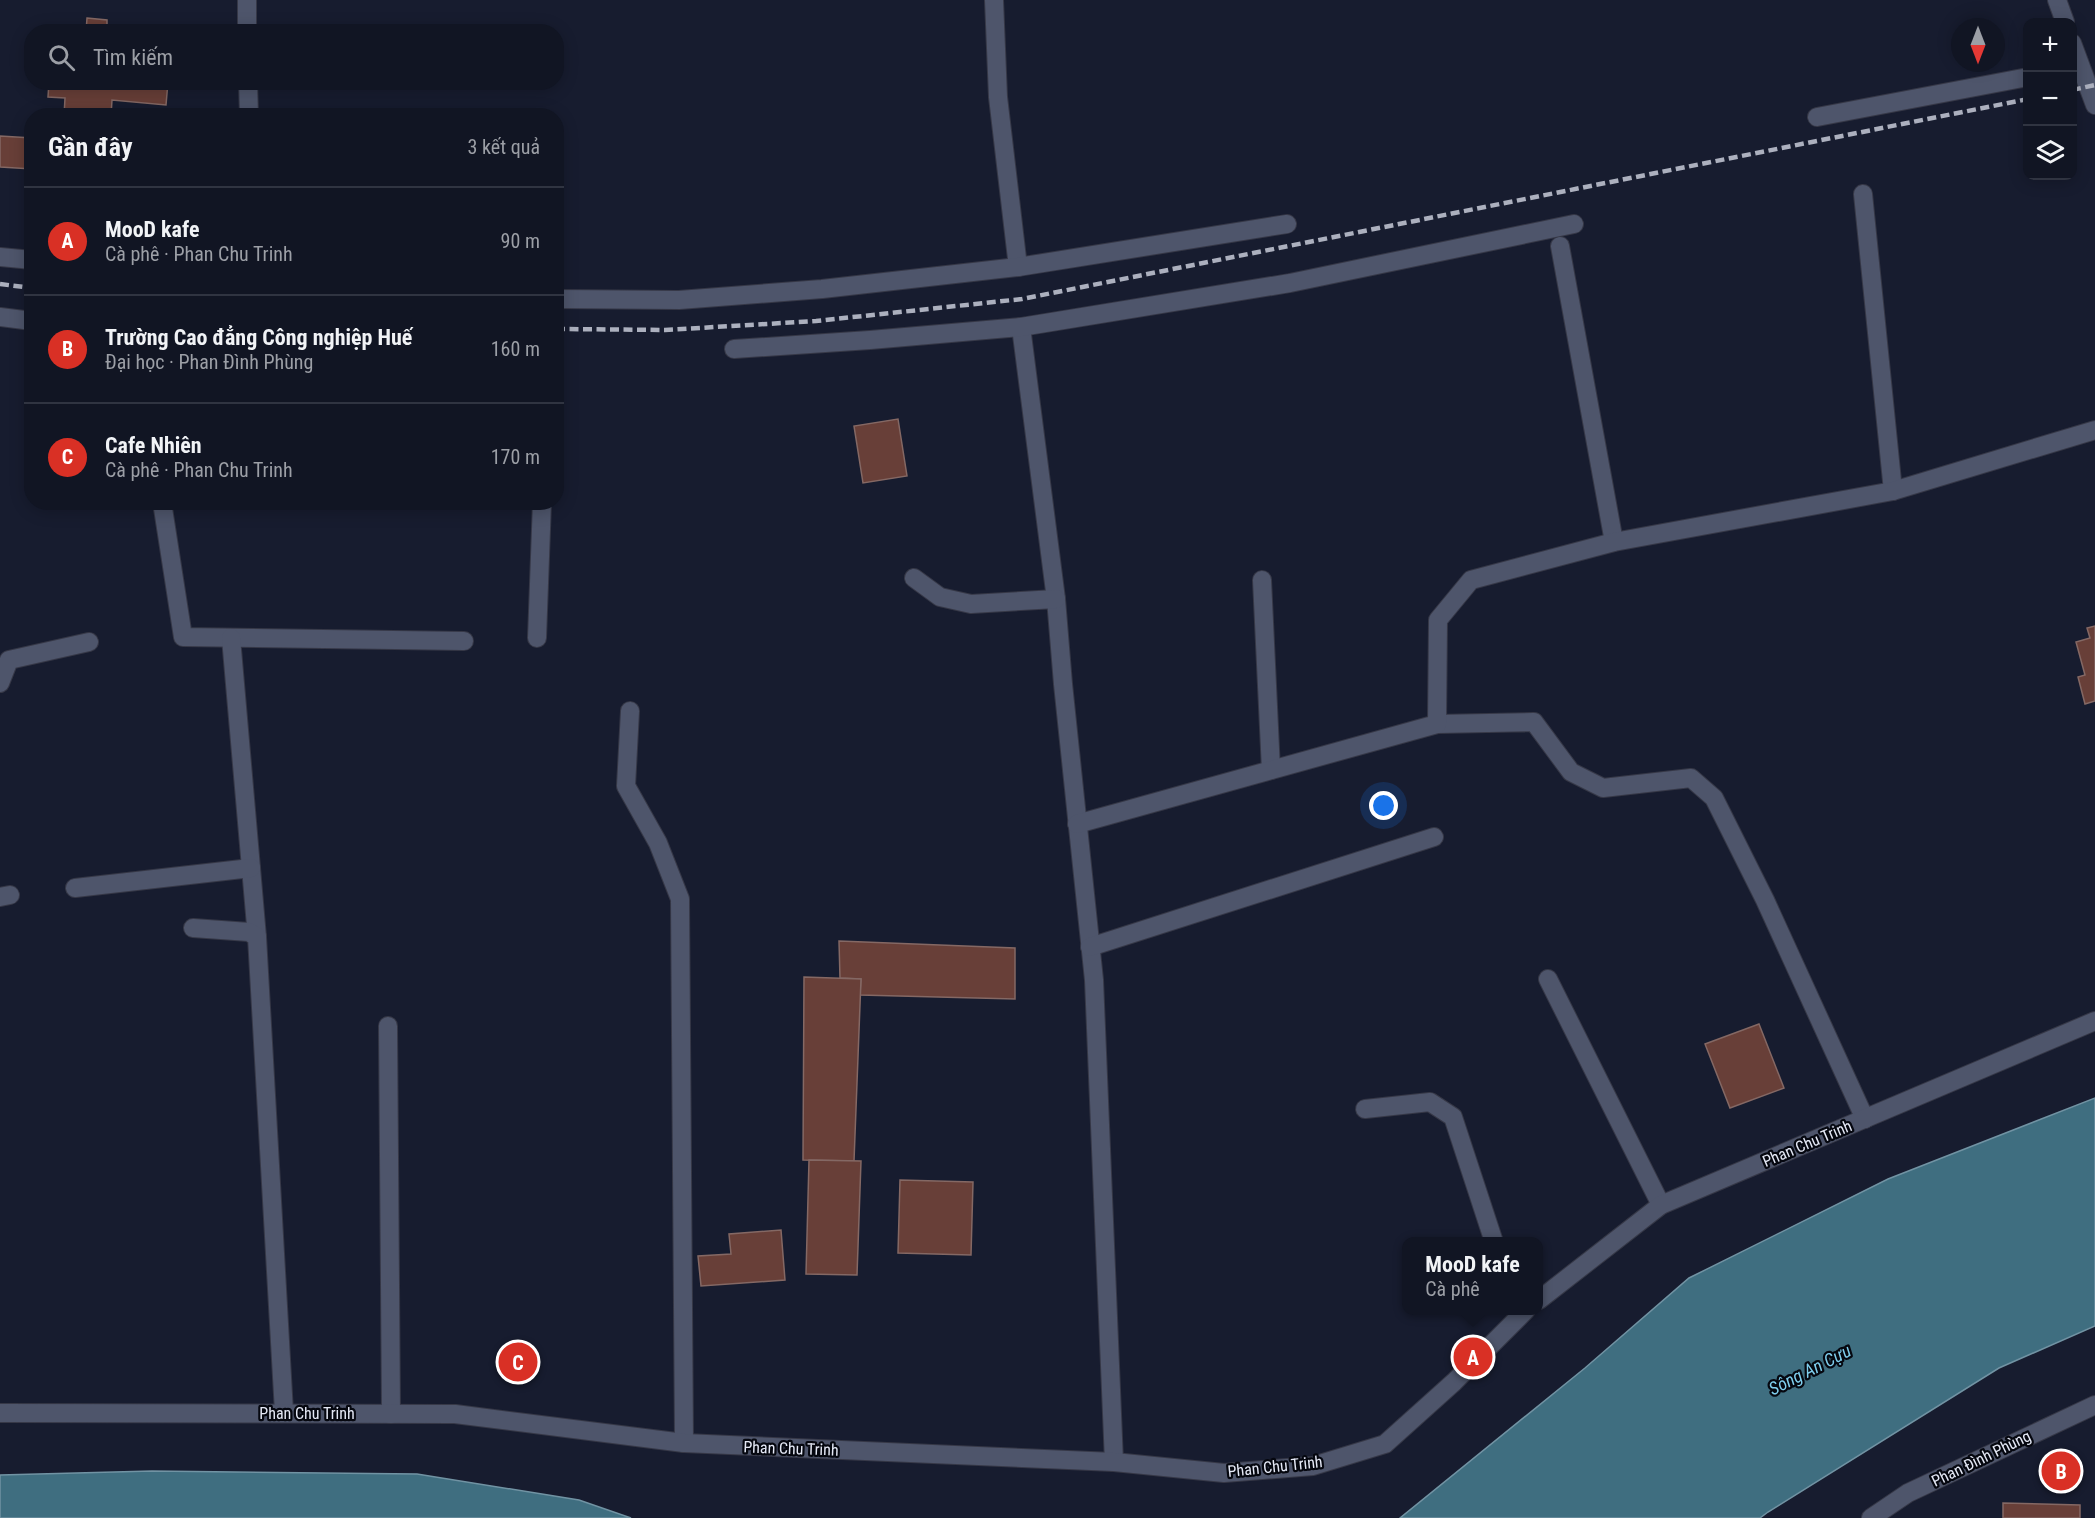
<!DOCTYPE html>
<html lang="vi">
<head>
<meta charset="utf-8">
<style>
	body { margin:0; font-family:"Roboto Condensed",sans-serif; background:#1a1e2b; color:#f1f3f6 }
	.controls { position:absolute; right:18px; top:18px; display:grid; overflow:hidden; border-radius:12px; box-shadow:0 3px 15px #0003 }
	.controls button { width:54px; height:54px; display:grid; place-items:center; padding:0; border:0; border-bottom:2px solid #303441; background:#111523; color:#f1f3f6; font:30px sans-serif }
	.compass { position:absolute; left:1951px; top:18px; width:54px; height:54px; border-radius:50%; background:#111523; box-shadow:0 3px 15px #0003; rotate:180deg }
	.you { position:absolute; left:1384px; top:806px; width:21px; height:21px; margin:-15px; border:4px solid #fff; border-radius:50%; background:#1a73e8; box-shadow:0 0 0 9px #1a73e833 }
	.badge { display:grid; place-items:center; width:39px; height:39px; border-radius:50%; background:#d93025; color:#fff; font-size:20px; font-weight:700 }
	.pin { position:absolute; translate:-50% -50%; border:3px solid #fff; box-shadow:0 2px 6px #0006 }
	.popup { position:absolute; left:1402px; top:1237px; width:141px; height:78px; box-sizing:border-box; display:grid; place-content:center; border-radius:12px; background:#111523; filter:drop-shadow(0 2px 4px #0005); font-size:20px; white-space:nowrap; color:#9c9fa6 }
	.popup b { font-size:22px; color:#f1f3f6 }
	.popup::after { content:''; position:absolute; left:50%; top:100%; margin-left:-12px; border:12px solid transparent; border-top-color:#111523 }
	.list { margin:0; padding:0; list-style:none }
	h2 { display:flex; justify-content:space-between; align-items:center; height:78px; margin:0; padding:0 24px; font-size:26px }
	h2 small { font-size:20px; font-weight:400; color:#9c9fa6 }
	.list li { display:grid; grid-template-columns:39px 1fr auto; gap:18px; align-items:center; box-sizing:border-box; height:108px; padding:0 24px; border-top:2px solid #303441 }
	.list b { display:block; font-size:22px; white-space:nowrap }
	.list p { margin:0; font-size:20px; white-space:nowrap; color:#9c9fa6 }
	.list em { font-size:20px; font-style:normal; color:#9c9fa6 }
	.icon { flex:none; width:33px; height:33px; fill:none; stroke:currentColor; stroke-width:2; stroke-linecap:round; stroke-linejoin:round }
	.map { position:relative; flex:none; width:2095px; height:1518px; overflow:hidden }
	.search { position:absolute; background:#111523; box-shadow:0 3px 15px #0003; left:24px; top:24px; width:540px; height:66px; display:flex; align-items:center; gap:15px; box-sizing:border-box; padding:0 21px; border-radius:24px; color:#9c9fa6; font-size:22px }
	.panel { position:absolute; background:#111523; box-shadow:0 3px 15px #0003; left:24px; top:108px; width:540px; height:402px; border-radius:24px }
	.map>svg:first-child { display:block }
</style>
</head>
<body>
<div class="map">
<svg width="2095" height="1518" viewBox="0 0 2095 1518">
	<rect width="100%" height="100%" fill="#171c2f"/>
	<g fill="#3f6e80" stroke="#7193a3" stroke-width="1.5">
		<polygon points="2095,1098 2095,1326 1999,1368 1768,1512 1760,1518 1400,1518 1585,1368 1689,1278 1888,1179"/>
		<polygon points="152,1471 417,1474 579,1500 631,1518 0,1518 0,1475"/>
	</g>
	<g fill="#683f38" stroke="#846864" stroke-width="1.5">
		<polygon points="87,18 107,20 107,32 86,32"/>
		<polygon points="49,82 168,82 166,105 112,100 111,116 64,116 65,98 48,97"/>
		<polygon points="0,136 32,138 32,169 0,167"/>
		<polygon points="898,419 907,476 863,483 854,426"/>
		<polygon points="2095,626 2095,701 2085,704 2078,677 2085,675 2076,642 2090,638 2087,628"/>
		<polygon points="839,941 1015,948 1015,999 860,995 861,979 840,978"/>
		<polygon points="804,977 861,979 854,1161 803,1160"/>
		<polygon points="1759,1024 1784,1088 1730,1108 1705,1044"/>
		<polygon points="809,1160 861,1161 857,1275 806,1274"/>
		<polygon points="900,1180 973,1182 971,1255 898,1253"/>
		<polygon points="781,1230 785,1280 701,1286 698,1256 731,1254 729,1234"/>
		<polygon points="2003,1503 2080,1505 2080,1518 2003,1518"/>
	</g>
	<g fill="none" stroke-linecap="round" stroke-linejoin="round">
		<g stroke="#363847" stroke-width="20">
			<g id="minor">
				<polyline points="247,0 247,32"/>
				<polyline points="994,0 998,97 1018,267"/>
				<polyline points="2057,0 2065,22"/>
				<polyline points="2072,43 2095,105"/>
				<polyline points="248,82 249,116"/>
				<polyline points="1817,117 2028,77"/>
				<polyline points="1863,194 1893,491"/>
				<polyline points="1560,246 1614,542"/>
				<polyline points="0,257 32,260"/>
				<polyline points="556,299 679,300 822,289 1018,267 1287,224"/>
				<polyline points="0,317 32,321"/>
				<polyline points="1021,327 1056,599 1063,684 1094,980 1114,1462"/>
				<polyline points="734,349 870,340 1021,327 1290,283 1574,224"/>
				<polyline points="162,502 183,637 464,641"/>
				<polyline points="914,578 940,597 971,604 1056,599"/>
				<polyline points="1262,580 1271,770"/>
				<polyline points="231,638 257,937"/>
				<polyline points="537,638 542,502"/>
				<polyline points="0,683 9,660 89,642"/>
				<polyline points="630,711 626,786 658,843 680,899 684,1443"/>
				<polyline points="1437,724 1534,722 1571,772 1603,788 1691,778 1714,798 1765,900 1865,1119"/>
				<polyline points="1077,824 1437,724 1438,620 1471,580 1614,542 1893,491 2095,430"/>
				<polyline points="75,888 251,868"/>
				<polyline points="0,897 10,895"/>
				<polyline points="193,928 249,932 257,937 284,1412"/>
				<polyline points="1090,947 1434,837"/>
				<polyline points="1548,979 1661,1205"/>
				<polyline points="388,1026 391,1414"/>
				<polyline points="1365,1109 1430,1102 1453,1117 1494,1242"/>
				<polyline points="1539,1300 1661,1205 2095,1021"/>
				<polyline points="0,1413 455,1414 684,1443 1114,1462 1224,1473 1313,1466 1385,1444 1454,1382 1526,1310"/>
				<polyline points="1871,1518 1908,1493 2095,1405"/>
			</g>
		</g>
		<use href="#minor" stroke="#4e556b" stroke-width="18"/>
		<g stroke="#acb0be" stroke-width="4.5" stroke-dasharray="9 4.5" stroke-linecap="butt">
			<polyline points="2072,90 2095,85"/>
			<polyline points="0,284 32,288"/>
			<polyline points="556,329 665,330 816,321 1022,299 2028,99"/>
		</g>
	</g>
	<g text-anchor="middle" stroke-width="4.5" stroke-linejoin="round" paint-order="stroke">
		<g font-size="16" fill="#e5e9f6" stroke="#05070f">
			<text transform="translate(1807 1143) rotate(-23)" y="6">Phan Chu Trinh</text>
			<text x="307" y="1419">Phan Chu Trinh</text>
			<text transform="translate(791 1448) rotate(2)" y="6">Phan Chu Trinh</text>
			<text transform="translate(1981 1458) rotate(-26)" y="6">Phan Đình Phùng</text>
			<text transform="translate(1275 1466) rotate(-6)" y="6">Phan Chu Trinh</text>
		</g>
		<g font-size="18" font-style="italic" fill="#7fceed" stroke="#05070f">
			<text transform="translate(1810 1370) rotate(-27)" y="6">Sông An Cựu</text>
		</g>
	</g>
</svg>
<div class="controls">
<button>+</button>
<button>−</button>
<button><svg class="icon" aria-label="layers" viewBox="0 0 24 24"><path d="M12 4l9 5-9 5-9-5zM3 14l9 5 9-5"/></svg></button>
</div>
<svg class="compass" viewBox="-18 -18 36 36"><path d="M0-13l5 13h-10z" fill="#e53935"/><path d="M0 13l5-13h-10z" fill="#9c9fa6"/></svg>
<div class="you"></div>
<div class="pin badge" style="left:1473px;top:1357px">A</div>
<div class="popup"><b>MooD kafe</b>Cà phê</div>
<div class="pin badge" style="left:2061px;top:1471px">B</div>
<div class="pin badge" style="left:518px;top:1362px">C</div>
<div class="search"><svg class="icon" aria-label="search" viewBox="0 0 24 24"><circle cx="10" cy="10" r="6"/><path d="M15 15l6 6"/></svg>Tìm kiếm</div>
<section class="panel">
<h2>Gần đây<small>3 kết quả</small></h2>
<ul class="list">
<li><span class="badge">A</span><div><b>MooD kafe</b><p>Cà phê · Phan Chu Trinh</p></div><em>90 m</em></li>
<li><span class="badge">B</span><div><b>Trường Cao đẳng Công nghiệp Huế</b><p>Đại học · Phan Đình Phùng</p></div><em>160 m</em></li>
<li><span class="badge">C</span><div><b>Cafe Nhiên</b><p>Cà phê · Phan Chu Trinh</p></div><em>170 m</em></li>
</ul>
</section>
</div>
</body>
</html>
